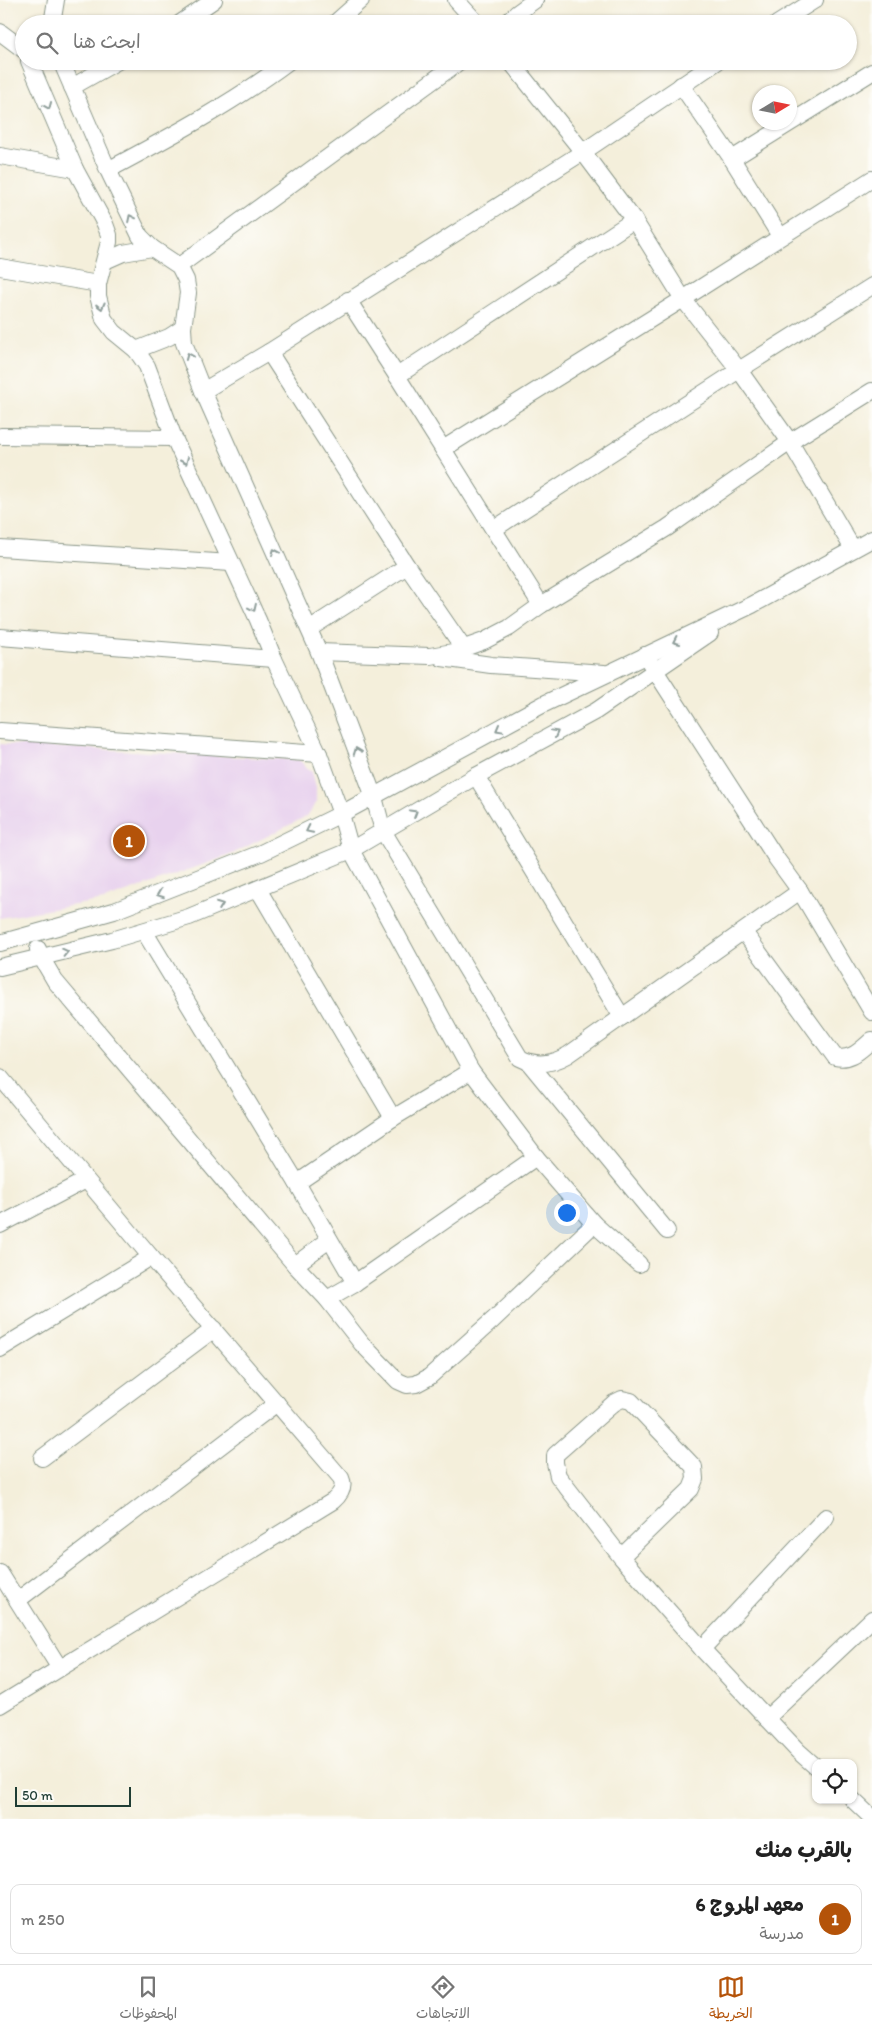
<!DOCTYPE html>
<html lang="ar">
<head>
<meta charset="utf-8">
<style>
	body { margin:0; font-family:Itim,"Playpen Sans Arabic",sans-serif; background:#f2f2f2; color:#222; direction:rtl }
	.controls { position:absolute; right:15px; bottom:15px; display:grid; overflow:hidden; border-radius:10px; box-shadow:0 1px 4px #0004 }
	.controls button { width:45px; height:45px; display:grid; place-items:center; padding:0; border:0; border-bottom:1px solid #e0e0e0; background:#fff; color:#222; font:25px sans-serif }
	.compass { position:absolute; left:752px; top:85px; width:45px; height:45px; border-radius:50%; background:#fff; box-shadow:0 1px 4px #0004; rotate:80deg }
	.scale { position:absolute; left:15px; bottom:12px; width:116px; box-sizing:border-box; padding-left:5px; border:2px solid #1f3d34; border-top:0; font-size:14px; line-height:18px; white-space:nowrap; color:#1f3d34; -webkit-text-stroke:4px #fdfcf7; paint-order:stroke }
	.you { position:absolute; left:566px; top:1212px; width:18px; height:18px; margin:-12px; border:4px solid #fff; border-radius:50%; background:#1a73e8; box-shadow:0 0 0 8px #1a73e833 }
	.badge { display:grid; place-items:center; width:32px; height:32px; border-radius:50%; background:#b45309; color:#fff; font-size:16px; font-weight:700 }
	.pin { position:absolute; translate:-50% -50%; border:2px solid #fff; box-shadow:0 1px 5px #0006 }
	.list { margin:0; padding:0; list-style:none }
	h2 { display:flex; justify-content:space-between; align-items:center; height:65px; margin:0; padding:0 20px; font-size:21px }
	h2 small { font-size:16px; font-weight:400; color:#767676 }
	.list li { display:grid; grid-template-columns:32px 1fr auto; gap:15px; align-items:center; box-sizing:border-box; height:70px; margin:0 10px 10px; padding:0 10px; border:1px solid #e0e0e0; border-radius:10px }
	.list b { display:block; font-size:19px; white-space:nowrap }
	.list p { margin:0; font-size:16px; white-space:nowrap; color:#767676 }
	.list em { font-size:16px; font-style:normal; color:#767676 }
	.icon { flex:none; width:28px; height:28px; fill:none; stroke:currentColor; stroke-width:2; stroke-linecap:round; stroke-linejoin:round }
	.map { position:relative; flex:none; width:872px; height:1819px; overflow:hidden; direction:ltr }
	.search { position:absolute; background:#fff; box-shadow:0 1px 4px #0004; left:15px; right:15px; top:15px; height:55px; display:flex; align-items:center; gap:12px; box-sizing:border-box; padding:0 18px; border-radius:28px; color:#767676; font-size:19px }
	.sheet { height:145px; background:#fff }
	nav { display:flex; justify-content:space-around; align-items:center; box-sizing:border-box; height:70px; border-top:1px solid #e0e0e0; background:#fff; font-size:14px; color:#767676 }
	nav a { display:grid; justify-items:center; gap:2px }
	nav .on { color:#b45309 }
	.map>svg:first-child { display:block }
</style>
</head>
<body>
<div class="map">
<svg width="872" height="1819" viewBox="0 0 872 1819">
	<rect width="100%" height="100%" fill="#fdfcf7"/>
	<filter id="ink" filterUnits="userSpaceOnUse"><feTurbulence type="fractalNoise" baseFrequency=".02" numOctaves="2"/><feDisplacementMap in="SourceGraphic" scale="10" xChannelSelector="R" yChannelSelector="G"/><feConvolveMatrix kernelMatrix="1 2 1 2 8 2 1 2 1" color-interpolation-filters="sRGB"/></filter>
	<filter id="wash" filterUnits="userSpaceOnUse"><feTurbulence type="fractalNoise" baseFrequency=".0096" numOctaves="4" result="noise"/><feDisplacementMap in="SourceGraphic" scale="20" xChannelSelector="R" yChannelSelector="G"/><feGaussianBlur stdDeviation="1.12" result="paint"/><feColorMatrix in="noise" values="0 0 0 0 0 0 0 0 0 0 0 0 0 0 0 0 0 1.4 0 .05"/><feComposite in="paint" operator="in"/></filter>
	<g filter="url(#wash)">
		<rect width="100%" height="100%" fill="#f4efdb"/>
		<polygon fill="#e8d2ee" points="0,744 299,760 312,772 316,787 316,803 307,816 230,855 104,900 0,918"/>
	</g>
	<g filter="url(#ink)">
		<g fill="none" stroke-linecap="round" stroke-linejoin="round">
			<g stroke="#8a9688" stroke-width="18">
				<g id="minor">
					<polyline points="456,0 478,24"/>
					<polyline points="52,24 56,0"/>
					<polyline points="179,24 214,0"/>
					<polyline points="334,24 361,0"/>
					<polyline points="506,24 517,13 535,0"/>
					<polyline points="777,24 815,0"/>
					<polyline points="0,32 24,50"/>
					<polyline points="29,61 75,169 105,224 109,235 109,242 98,284 98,296 104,319 114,332 136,350 147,366 174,438 258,620 274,659 319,754 341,814 351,850 471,1071 536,1157 594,1224 639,1264"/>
					<path d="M 61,61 L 108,170 L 140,236 L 152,248 L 179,266 L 186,280 L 188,293 L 183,328 L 184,343 L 203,391 L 319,652 L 374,797 L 383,831 L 520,1058 C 537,1067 552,1064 568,1055 L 800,891 L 776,858 L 645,655"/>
					<polyline points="510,61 583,152 634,220 683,299 739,370 790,442 853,549"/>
					<polyline points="681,85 732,159 780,236"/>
					<polyline points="72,87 118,61"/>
					<polyline points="0,156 75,169"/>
					<polyline points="732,159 872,72"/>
					<path d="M 108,170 C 170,137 233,103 289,61"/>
					<polyline points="105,261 123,253 152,248"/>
					<polyline points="179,266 460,61"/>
					<polyline points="0,267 98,284"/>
					<polyline points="348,300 397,376 541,605"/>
					<polyline points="136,350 169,337 183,328"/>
					<polyline points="269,352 407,566 464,649"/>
					<polyline points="397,376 634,220"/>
					<polyline points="203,391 269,352 583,152 718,61"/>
					<polyline points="1,436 174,438"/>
					<polyline points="443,449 683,299 872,179"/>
					<polyline points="494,529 739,370 872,286"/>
					<polyline points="0,548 231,563"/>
					<polyline points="309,629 407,566"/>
					<polyline points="0,637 274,659"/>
					<polyline points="319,652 430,656 453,652 484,641 509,628 541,605 667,528 790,442 872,391"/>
					<polyline points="442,658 491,665 604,673"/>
					<polyline points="0,731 319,754"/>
					<polyline points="476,776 622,1017"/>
					<polyline points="258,889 393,1118"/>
					<polyline points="800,891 872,1012"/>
					<polyline points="144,931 297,1183 355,1283"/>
					<path d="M 744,932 L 835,1057 C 851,1061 860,1050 872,1040"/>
					<polyline points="0,943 114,911 261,853 341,814 544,704 752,605 872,539"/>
					<polyline points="38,949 41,957 55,981 295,1265 327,1299 362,1344 398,1381 407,1385 416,1384 429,1377 493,1320 594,1224"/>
					<polyline points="0,967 112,940 189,917 351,850 476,776 596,711 710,633"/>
					<polyline points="530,1064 667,1231"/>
					<path d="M 0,1077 L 151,1257 L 341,1478 C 345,1487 341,1494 333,1501 L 0,1705"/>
					<polyline points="297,1183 393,1118 471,1071"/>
					<polyline points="0,1225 86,1180"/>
					<polyline points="295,1265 329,1240"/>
					<polyline points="327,1299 355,1283 536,1157"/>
					<polyline points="0,1349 151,1257"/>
					<polyline points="42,1458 214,1329"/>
					<polyline points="621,1557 691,1489 695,1479 694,1467 631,1401 622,1399 614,1403 555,1455 555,1463 558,1476 621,1557 702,1649 798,1751 816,1767"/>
					<polyline points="0,1573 59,1667"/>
					<polyline points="18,1600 277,1403"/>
					<polyline points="702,1649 826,1517"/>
					<polyline points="767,1718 872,1619"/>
					<polyline points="853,1800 872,1818"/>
				</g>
			</g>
			<use href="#minor" stroke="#fff" stroke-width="16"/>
		</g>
		<defs><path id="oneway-chevron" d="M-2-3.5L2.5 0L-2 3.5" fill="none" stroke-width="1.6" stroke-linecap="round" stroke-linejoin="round" transform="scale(1.25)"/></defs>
		<g stroke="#8f9e9a">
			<use href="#oneway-chevron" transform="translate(48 106) rotate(67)"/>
			<use href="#oneway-chevron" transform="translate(131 218) rotate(-116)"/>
			<use href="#oneway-chevron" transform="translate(101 306) rotate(76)"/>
			<use href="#oneway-chevron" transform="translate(189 356) rotate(-112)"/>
			<use href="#oneway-chevron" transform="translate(185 461) rotate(66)"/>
			<use href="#oneway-chevron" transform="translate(275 552) rotate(-114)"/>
			<use href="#oneway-chevron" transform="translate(253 608) rotate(65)"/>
			<use href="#oneway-chevron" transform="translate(676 641) rotate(155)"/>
			<use href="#oneway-chevron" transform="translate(499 729) rotate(151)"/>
			<use href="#oneway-chevron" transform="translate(555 733) rotate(-29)"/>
			<use href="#oneway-chevron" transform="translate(357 751) rotate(-111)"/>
			<use href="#oneway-chevron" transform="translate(414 813) rotate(-31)"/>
			<use href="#oneway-chevron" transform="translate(309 830) rotate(154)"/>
			<use href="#oneway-chevron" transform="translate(160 894) rotate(159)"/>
			<use href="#oneway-chevron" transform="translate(220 905) rotate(-21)"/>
			<use href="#oneway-chevron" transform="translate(65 952) rotate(-13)"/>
		</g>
	</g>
</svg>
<div class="controls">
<button><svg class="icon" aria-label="locate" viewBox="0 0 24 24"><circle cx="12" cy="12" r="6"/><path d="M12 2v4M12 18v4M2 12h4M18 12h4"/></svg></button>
</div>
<svg class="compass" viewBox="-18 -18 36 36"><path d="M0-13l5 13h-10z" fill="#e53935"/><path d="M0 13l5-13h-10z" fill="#767676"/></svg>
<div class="scale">50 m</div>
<div class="you"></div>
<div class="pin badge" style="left:129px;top:841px">1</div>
<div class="search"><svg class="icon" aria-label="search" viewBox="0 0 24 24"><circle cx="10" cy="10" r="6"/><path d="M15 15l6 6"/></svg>ابحث هنا</div>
</div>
<section class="sheet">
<h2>بالقرب منك<small></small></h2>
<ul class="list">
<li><span class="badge">1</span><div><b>معهد المروج 6</b><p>مدرسة</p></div><em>250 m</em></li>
</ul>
</section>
<nav>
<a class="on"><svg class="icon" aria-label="map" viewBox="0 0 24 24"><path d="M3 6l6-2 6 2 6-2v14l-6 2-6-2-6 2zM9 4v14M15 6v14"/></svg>الخريطة</a>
<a><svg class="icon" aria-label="directions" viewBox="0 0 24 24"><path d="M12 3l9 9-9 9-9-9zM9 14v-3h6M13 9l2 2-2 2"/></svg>الاتجاهات</a>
<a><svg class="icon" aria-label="saved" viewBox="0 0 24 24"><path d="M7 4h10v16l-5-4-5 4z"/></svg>المحفوظات</a>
</nav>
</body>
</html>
